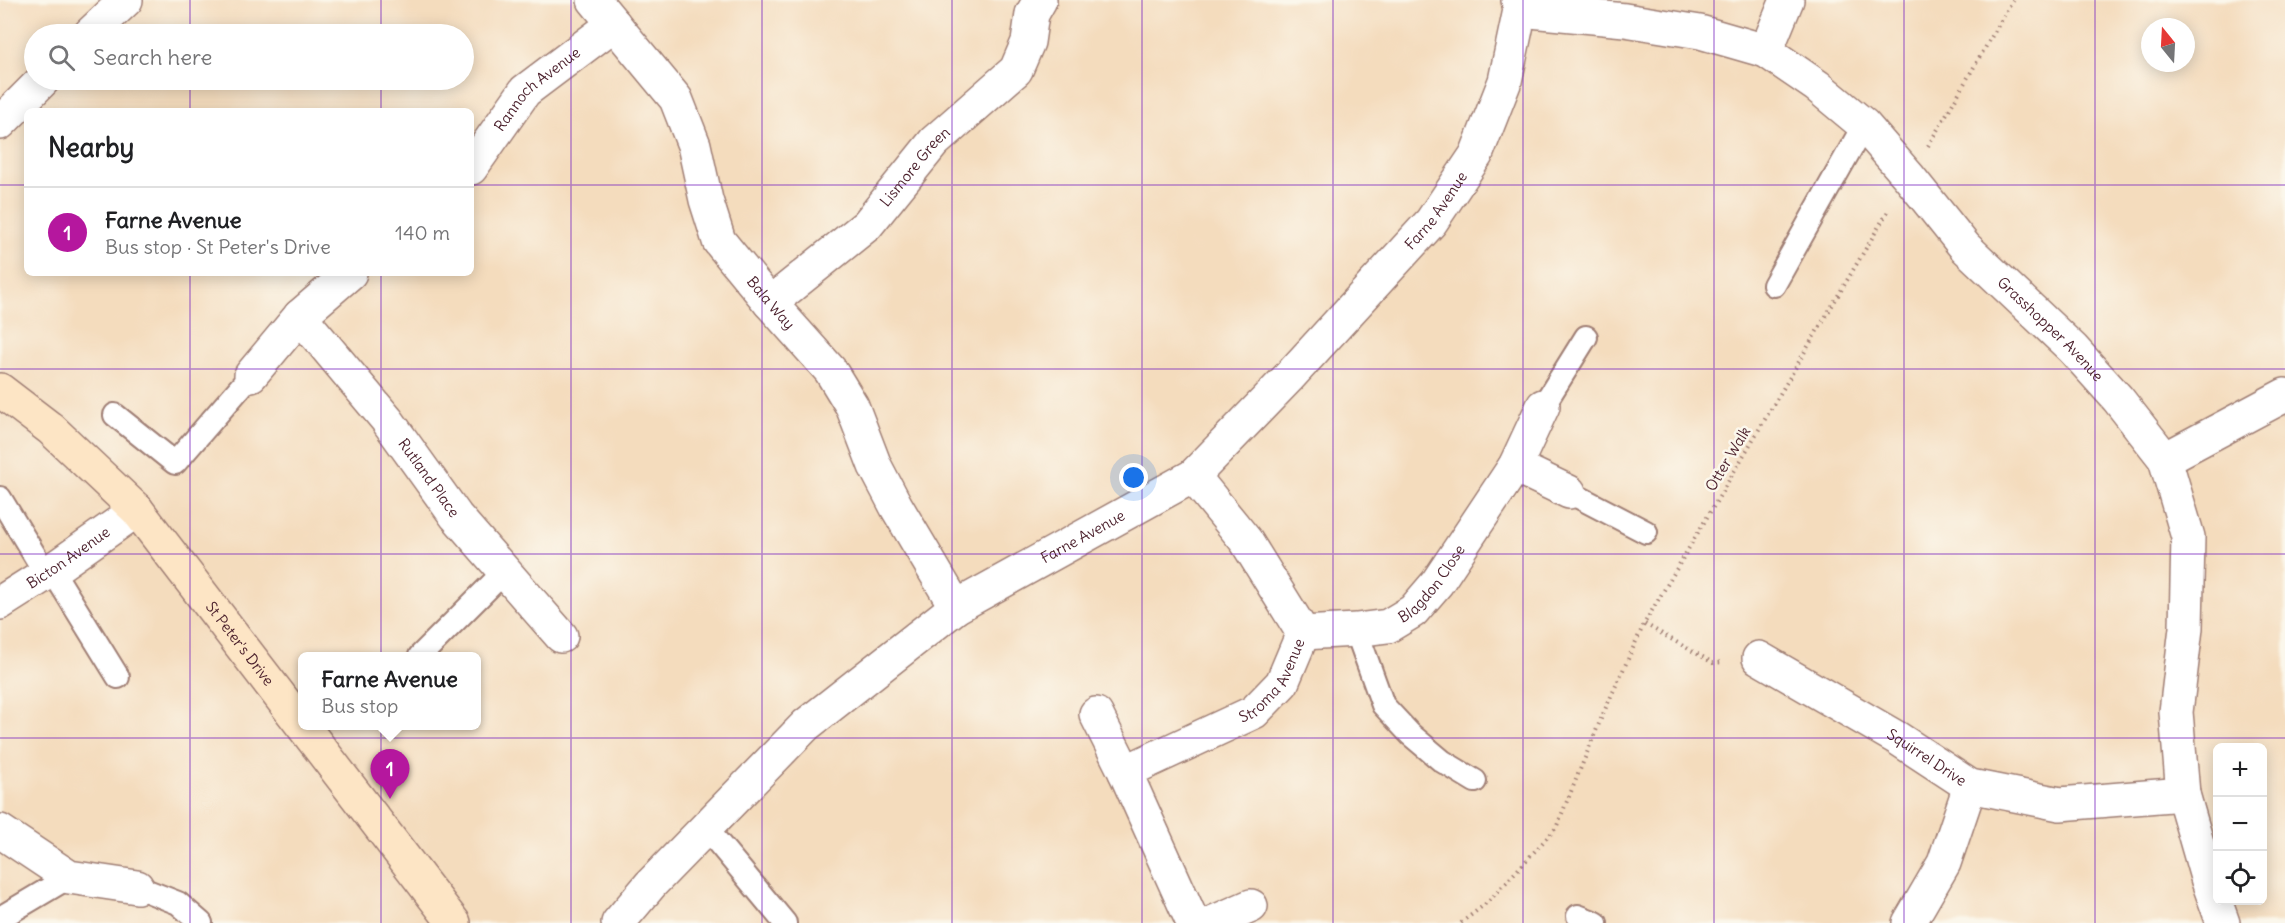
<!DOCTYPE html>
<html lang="en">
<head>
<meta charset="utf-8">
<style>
	body { margin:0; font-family:Delius,sans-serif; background:#f6f6f6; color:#202124 }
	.controls { position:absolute; right:18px; bottom:18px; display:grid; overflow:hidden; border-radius:9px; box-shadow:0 3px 15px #0003 }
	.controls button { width:54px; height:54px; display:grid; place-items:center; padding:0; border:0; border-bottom:2px solid #e0e0e0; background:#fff; color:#202124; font:30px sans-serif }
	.compass { position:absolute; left:2141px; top:18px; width:54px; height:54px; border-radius:50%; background:#fff; box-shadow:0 3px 15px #0003; rotate:342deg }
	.you { position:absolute; left:1134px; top:478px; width:21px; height:21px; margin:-15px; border:4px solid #fff; border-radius:50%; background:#1a73e8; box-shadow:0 0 0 9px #1a73e833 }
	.badge { display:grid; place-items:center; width:39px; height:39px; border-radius:50%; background:#b5179e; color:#fff; font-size:20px; font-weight:700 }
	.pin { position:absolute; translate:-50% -50px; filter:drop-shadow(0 2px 3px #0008) }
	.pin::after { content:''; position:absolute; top:32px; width:21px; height:18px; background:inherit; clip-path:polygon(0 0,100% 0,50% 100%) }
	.popup { position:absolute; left:298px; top:652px; width:183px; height:78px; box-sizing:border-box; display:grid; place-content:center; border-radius:9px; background:#fff; filter:drop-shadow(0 2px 4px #0005); font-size:20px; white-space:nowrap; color:#757577 }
	.popup b { font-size:22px; color:#202124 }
	.popup::after { content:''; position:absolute; left:50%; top:100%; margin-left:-12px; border:12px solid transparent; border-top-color:#fff }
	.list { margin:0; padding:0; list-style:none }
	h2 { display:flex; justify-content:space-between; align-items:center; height:78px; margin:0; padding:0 24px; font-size:26px }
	h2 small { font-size:20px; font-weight:400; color:#757577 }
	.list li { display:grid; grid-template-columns:39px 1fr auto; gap:18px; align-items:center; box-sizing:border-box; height:90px; padding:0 24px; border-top:2px solid #e0e0e0 }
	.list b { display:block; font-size:22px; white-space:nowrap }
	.list p { margin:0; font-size:20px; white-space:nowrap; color:#757577 }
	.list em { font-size:20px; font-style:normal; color:#757577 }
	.icon { flex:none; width:33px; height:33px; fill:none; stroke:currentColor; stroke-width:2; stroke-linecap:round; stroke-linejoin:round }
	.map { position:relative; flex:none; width:2285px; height:923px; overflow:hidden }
	.search { position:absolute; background:#fff; box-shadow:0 3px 15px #0003; left:24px; top:24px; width:450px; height:66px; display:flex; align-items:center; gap:15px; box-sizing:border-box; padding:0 21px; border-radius:33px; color:#757577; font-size:22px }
	.panel { position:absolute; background:#fff; box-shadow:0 3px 15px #0003; left:24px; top:108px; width:450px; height:168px; border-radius:9px }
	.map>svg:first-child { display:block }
</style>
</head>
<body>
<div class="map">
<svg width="2285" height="923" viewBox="0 0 2285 923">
	<rect width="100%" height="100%" fill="#fbf7ec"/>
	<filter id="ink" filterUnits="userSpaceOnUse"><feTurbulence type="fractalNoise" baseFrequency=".0167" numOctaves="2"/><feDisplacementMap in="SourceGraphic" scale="12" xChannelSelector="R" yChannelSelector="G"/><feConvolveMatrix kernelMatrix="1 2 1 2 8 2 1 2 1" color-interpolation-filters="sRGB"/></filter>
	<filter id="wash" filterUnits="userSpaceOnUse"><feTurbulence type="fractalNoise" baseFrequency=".008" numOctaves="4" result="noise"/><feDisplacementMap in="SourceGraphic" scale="24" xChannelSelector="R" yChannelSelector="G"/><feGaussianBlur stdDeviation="1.35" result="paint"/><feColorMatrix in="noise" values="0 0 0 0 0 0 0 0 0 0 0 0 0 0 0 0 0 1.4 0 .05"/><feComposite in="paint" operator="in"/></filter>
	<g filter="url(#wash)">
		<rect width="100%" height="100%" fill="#f4dcbd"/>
	</g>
	<g filter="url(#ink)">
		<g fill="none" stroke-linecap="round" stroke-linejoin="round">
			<g stroke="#9f7e74" stroke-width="26">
				<g id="lane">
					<polyline points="1774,285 1864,125"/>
					<polyline points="1543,406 1586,337"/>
					<polyline points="115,415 175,463 251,375"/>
					<polyline points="1569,492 1646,532"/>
					<polyline points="0,498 46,574"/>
					<polyline points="52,570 118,677"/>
					<polyline points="1356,630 1383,705 1410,734 1442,761 1475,781"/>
					<polyline points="420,656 505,571"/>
					<polyline points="706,828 785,923"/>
					<polyline points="137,887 178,903 201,923"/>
					<polyline points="1578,916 1596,923"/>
					<polyline points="0,918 69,877"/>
				</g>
			</g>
			<g stroke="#9f7e74" stroke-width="36">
				<g id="street">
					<path id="s1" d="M 594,0 L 676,99 L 694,145 L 706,200 L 719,241 L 770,303 L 830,370 L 852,406 L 875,466 L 896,506 L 956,607"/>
					<path id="s2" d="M 1520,10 L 1625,20 L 1700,32 L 1766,51 L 1817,86 L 1864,125 L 1909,177 L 1965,247 L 2073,349 L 2118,399 L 2165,459 L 2188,537 L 2186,628 L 2176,712 L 2183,794 L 2208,881 L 2223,923"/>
					<polyline points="90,34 126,0"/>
					<polyline points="1766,51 1787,0"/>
					<polyline points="0,123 43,80"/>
					<path id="s3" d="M 471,168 L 525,91 L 614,24"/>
					<path id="s4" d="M 770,303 L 867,225 L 934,142 L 1016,70 L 1028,42 L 1032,14 L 1040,0"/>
					<path id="s5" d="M 300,316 L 387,420 L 456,516 L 561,636"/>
					<polyline points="251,375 300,316 350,273"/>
					<polyline points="2165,459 2285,395"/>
					<polyline points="1515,466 1569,492"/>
					<path id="s6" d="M 0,603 L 52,570 L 137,510"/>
					<path id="s7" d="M 1303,633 L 1356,630 L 1388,626 L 1413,611 L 1437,583 L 1515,466 L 1543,406"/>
					<path id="s8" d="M 1759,658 L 1897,738 L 1970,786 L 2060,804 L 2183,794"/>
					<polyline points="1096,714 1125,772"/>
					<polyline points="0,831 69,877 137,887"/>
					<path id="s9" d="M 618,923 L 651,884 L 806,725 L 956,607 L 1193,476 L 1288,378 L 1431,222 L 1476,155 L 1505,81 L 1520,10 L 1518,0"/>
					<path id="s10" d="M 1193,923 L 1125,772 L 1254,712 L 1282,683 L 1303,633 L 1246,541 L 1193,476"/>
					<polyline points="1212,923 1251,906"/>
					<polyline points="1909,923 1944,863 1970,786"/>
				</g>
			</g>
			<g stroke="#9f7e74" stroke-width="36">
				<g id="secondary">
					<path id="s11" d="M 0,390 L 51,429 L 137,510 L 454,923"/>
				</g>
			</g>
			<g stroke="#9f7e74" stroke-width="4" stroke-dasharray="1.5 4.5" stroke-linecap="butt">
				<polyline points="1928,146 2013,0"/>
				<polyline points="1645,624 1713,663 1723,662"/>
				<polyline points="1461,923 1489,901 1556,828 1603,714 1644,624 1888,211"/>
			</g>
			<use href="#lane" stroke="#fff" stroke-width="22"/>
			<use href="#street" stroke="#fff" stroke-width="33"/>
			<use href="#secondary" stroke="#fde5c5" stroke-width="33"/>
		</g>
	</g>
	<path fill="none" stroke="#7b2cbf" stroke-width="1.5" stroke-opacity="0.55" d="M 190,0 L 190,34M 381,0 L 381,34M 571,0 L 571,923M 762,0 L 762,923M 952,0 L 952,923M 1142,0 L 1142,923M 1333,0 L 1333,923M 1523,0 L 1523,923M 1714,0 L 1714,923M 1904,0 L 1904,923M 2095,0 L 2095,923M 190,80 L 190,111M 381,80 L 381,111M 0,185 L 27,185M 471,185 L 2285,185M 190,273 L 190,923M 381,273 L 381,923M 0,369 L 2285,369M 0,554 L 2285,554M 0,738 L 2285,738"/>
	<g text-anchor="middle" stroke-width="5" stroke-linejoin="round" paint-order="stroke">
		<g font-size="15" fill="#4a1f2b" stroke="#fbf7ec">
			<text dy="5" stroke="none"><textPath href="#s3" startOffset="104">Rannoch Avenue</textPath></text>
			<text dy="5" stroke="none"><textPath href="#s4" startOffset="200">Lismore Green</textPath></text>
			<text dy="5" stroke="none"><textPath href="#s9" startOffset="1095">Farne Avenue</textPath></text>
			<text dy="5" stroke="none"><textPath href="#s1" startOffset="358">Bala Way</textPath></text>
			<text dy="5" stroke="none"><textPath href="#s2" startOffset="650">Grasshopper Avenue</textPath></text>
			<text transform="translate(1728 459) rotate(-59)" y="5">Otter Walk</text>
			<text dy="5" stroke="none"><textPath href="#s5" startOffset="207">Rutland Place</textPath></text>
			<text dy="5" stroke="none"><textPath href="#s9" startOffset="609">Farne Avenue</textPath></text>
			<text dy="5" stroke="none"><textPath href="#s6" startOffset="82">Bicton Avenue</textPath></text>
			<text dy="5" stroke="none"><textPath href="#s7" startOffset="147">Blagdon Close</textPath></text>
			<text dy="5" stroke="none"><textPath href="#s11" startOffset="351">St Peter's Drive</textPath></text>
			<text dy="5" stroke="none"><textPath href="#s10" startOffset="344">Stroma Avenue</textPath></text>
			<text dy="5" stroke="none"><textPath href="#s8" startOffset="195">Squirrel Drive</textPath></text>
		</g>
	</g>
</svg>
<div class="controls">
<button>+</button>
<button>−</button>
<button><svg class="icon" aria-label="locate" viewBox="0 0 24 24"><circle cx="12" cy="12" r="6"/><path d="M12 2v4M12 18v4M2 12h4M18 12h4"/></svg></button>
</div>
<svg class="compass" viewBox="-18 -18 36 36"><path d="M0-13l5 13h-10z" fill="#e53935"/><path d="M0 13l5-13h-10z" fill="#757577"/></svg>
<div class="you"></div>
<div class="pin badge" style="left:390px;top:799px">1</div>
<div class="popup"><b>Farne Avenue</b>Bus stop</div>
<div class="search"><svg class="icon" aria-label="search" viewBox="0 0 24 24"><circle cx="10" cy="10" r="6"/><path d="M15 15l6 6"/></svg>Search here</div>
<section class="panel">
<h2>Nearby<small></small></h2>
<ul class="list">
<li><span class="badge">1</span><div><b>Farne Avenue</b><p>Bus stop · St Peter's Drive</p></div><em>140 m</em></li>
</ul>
</section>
</div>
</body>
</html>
